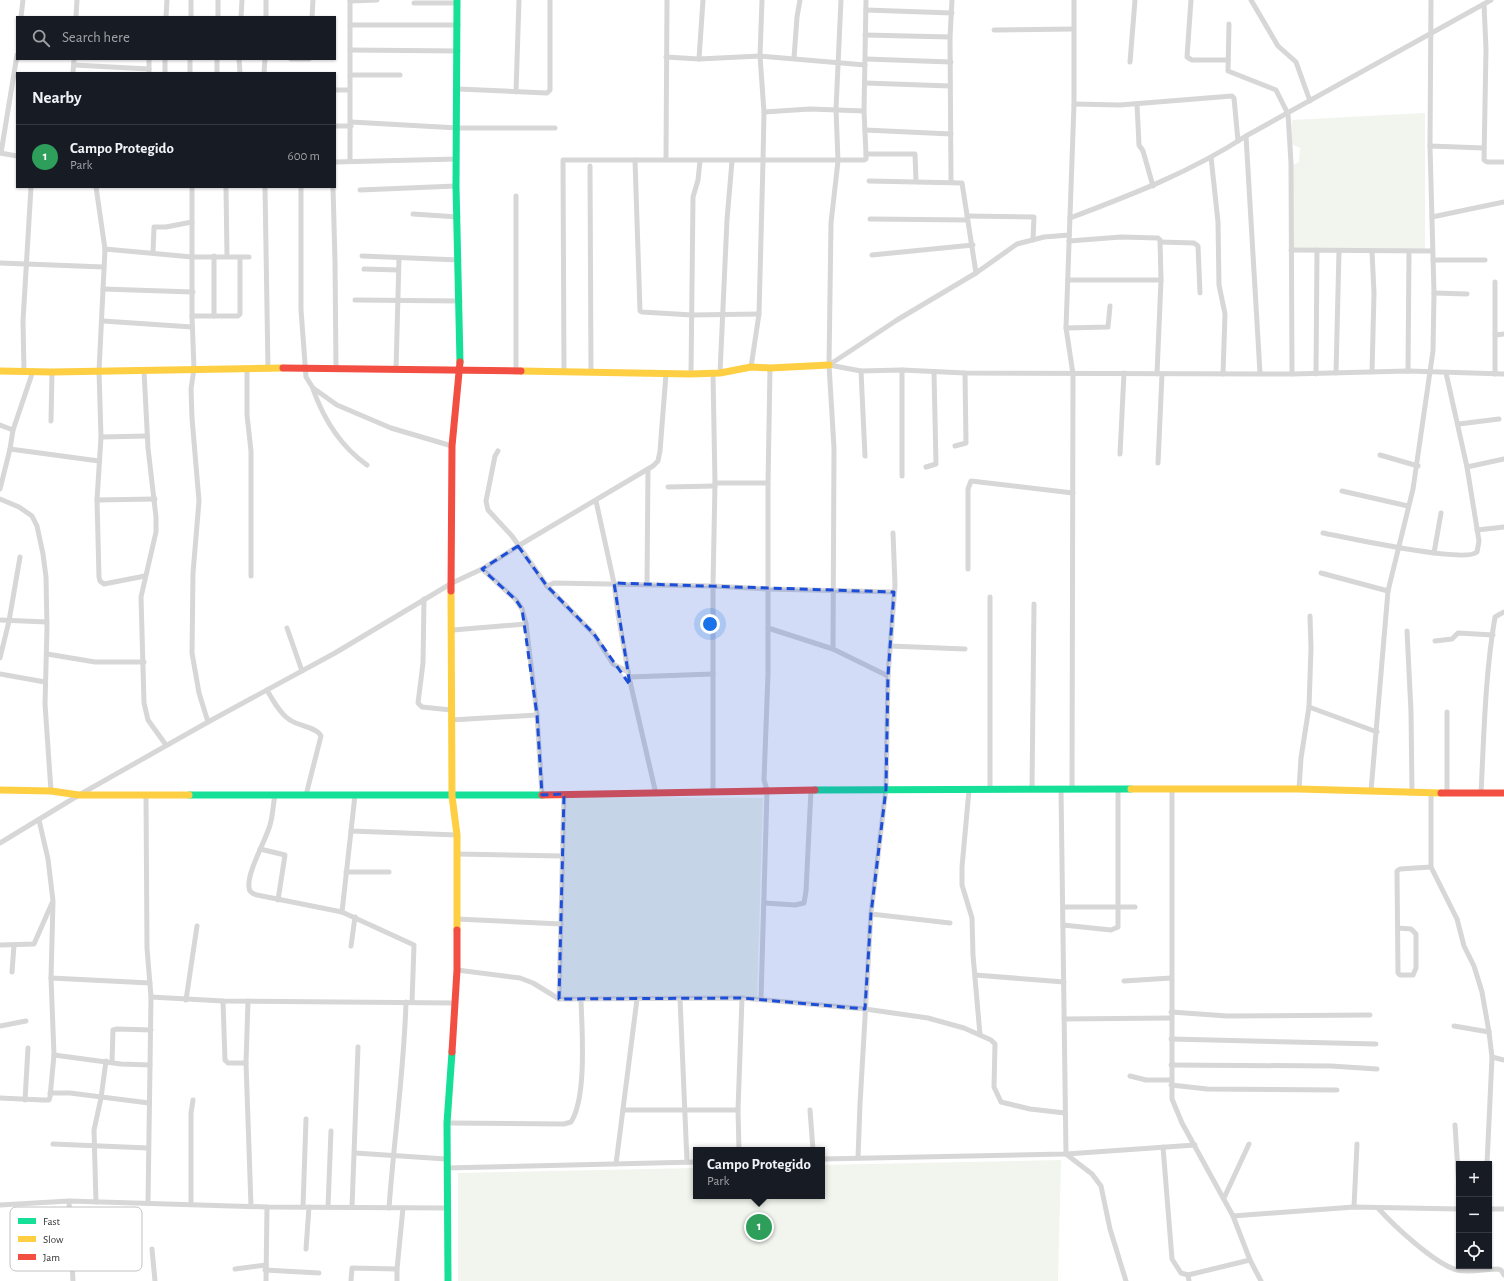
<!DOCTYPE html>
<html lang="en">
<head>
<meta charset="utf-8">
<style>
	body { margin:0; font-family:"Alegreya Sans",sans-serif; background:#242831; color:#f1f3f6 }
	.controls { position:absolute; right:12px; bottom:12px; display:grid; overflow:hidden; border-radius:0px; box-shadow:0 1px 3px #0004 }
	.controls button { width:36px; height:36px; display:grid; place-items:center; padding:0; border:0; border-bottom:1px solid #363941; background:#171b24; color:#f1f3f6; font:20px sans-serif }
	.you { position:absolute; left:710px; top:624px; width:14px; height:14px; margin:-10px; border:3px solid #fff; border-radius:50%; background:#1a73e8; box-shadow:0 0 0 6px #1a73e833 }
	.badge { display:grid; place-items:center; width:26px; height:26px; border-radius:50%; background:#0b8043; color:#fff; font-size:13px; font-weight:700 }
	.pin { position:absolute; translate:-50% -50%; border:2px solid #fff; box-shadow:0 1px 4px #0006 }
	.popup { position:absolute; left:693px; top:1147px; width:132px; height:52px; box-sizing:border-box; display:grid; place-content:center; border-radius:0px; background:#171b24; filter:drop-shadow(0 1px 3px #0005); font-size:13px; white-space:nowrap; color:#9ea1a6 }
	.popup b { font-size:15px; color:#f1f3f6 }
	.popup::after { content:''; position:absolute; left:50%; top:100%; margin-left:-8px; border:8px solid transparent; border-top-color:#171b24 }
	.list { margin:0; padding:0; list-style:none }
	h2 { display:flex; justify-content:space-between; align-items:center; height:52px; margin:0; padding:0 16px; font-size:17px }
	h2 small { font-size:13px; font-weight:400; color:#9ea1a6 }
	.list li { display:grid; grid-template-columns:26px 1fr auto; gap:12px; align-items:center; box-sizing:border-box; height:64px; padding:0 16px; border-top:1px solid #363941 }
	.list b { display:block; font-size:15px; white-space:nowrap }
	.list p { margin:0; font-size:13px; white-space:nowrap; color:#9ea1a6 }
	.list em { font-size:13px; font-style:normal; color:#9ea1a6 }
	.icon { flex:none; width:22px; height:22px; fill:none; stroke:currentColor; stroke-width:2; stroke-linecap:round; stroke-linejoin:round }
	.map { position:relative; flex:none; width:1504px; height:1281px; overflow:hidden }
	.search { position:absolute; background:#171b24; box-shadow:0 1px 3px #0004; left:16px; top:16px; width:320px; height:44px; display:flex; align-items:center; gap:10px; box-sizing:border-box; padding:0 14px; border-radius:0px; color:#9ea1a6; font-size:15px }
	.panel { position:absolute; background:#171b24; box-shadow:0 1px 3px #0004; left:16px; top:72px; width:320px; height:116px; border-radius:0px }
	.map>svg:first-child { display:block }
</style>
</head>
<body>
<div class="map">
<svg width="1504" height="1281" viewBox="0 0 1504 1281">
	<rect width="100%" height="100%" fill="#fff"/>
	<g fill="#f1f5ed">
		<polygon points="1425,113 1425,250 1293,248 1293,165 1299,162 1300,148 1291,144 1292,120"/>
		<polygon points="561,797 763,798 757,999 670,996 558,996"/>
		<polygon points="1061,1160 1058,1281 458,1281 458,1173 696,1168 696,1196 822,1196 822,1165"/>
	</g>
	<g fill="none" stroke-linecap="round" stroke-linejoin="round">
		<g stroke="#d7d7d7" stroke-width="5">
			<polyline points="350,0 350,161"/>
			<polyline points="1191,0 1187,57 1192,60 1228,60"/>
			<polyline points="1251,0 1278,46 1296,62 1310,101"/>
			<polyline points="350,1 377,0"/>
			<polyline points="414,3 457,3"/>
			<polyline points="1484,4 1486,49 1484,160 1487,162 1504,162"/>
			<polyline points="866,10 952,13"/>
			<polyline points="21,17 23,0"/>
			<polyline points="76,17 77,0"/>
			<polyline points="166,17 167,0"/>
			<polyline points="191,17 191,0"/>
			<polyline points="218,17 218,0"/>
			<polyline points="241,17 242,0"/>
			<polyline points="266,17 266,0"/>
			<polyline points="312,17 313,0"/>
			<polyline points="1229,24 1228,71 1276,90 1288,114 1291,163 1292,374"/>
			<polyline points="350,25 458,25"/>
			<polyline points="994,30 1074,29"/>
			<polyline points="865,35 950,37"/>
			<polyline points="350,50 458,51"/>
			<polyline points="666,57 699,59 760,56 865,65"/>
			<polyline points="794,58 797,17 800,0"/>
			<polyline points="190,59 190,73"/>
			<polyline points="239,59 240,73"/>
			<polyline points="291,59 309,59"/>
			<polyline points="699,59 703,0"/>
			<polyline points="866,59 951,62"/>
			<polyline points="1130,62 1135,0"/>
			<polyline points="74,65 149,69"/>
			<polyline points="73,73 74,59"/>
			<polyline points="149,73 149,59"/>
			<polyline points="165,73 165,59"/>
			<polyline points="217,73 217,59"/>
			<polyline points="264,73 265,59"/>
			<polyline points="350,75 400,75"/>
			<polyline points="865,83 950,86"/>
			<polyline points="458,89 547,93 550,90 550,0"/>
			<polyline points="335,90 349,90"/>
			<polyline points="516,92 519,0"/>
			<polyline points="1074,104 1120,105 1232,96 1234,98 1238,141"/>
			<polyline points="1137,104 1139,145 1143,151 1153,186"/>
			<polyline points="764,112 810,109 864,111"/>
			<polyline points="351,122 458,128 555,128"/>
			<polyline points="335,126 351,126"/>
			<polyline points="865,130 951,134"/>
			<polyline points="1246,136 1260,373"/>
			<polyline points="1430,146 1484,148"/>
			<polyline points="0,153 17,156"/>
			<polyline points="1,153 17,55"/>
			<polyline points="866,154 915,154 916,181"/>
			<polyline points="1211,157 1218,222 1219,285 1225,314 1223,374"/>
			<polyline points="635,160 640,311 642,312 692,315 759,314"/>
			<polyline points="666,160 667,0"/>
			<polyline points="335,162 457,159"/>
			<polyline points="590,166 591,372"/>
			<polyline points="869,181 962,183 976,273"/>
			<polyline points="951,181 950,37 952,0"/>
			<polyline points="96,187 105,249 99,371 101,437 97,500 99,577 100,581 104,584 145,576"/>
			<polyline points="192,187 192,316 194,369 191,389 192,418 199,501 193,573 192,653 199,693 208,722"/>
			<polyline points="226,187 227,256"/>
			<polyline points="265,187 268,369"/>
			<polyline points="301,187 301,310 306,377 313,388 337,405 391,428 452,446"/>
			<polyline points="333,187 335,261 336,368"/>
			<polyline points="360,190 456,186"/>
			<polyline points="413,214 458,217"/>
			<polyline points="967,216 1034,217 1033,240"/>
			<polyline points="1432,217 1504,202"/>
			<path d="M 1070,218 C 1131,195 1191,172 1246,136 L 1491,0"/>
			<polyline points="870,219 967,220"/>
			<polyline points="1069,241 1121,237 1158,238 1160,240 1161,280 1157,374"/>
			<polyline points="1161,242 1194,243 1198,246 1200,293"/>
			<polyline points="105,249 192,257 249,257"/>
			<polyline points="1291,250 1432,251"/>
			<polyline points="153,253 154,227 166,227 192,222"/>
			<polyline points="872,255 973,245"/>
			<polyline points="362,256 459,260"/>
			<polyline points="1433,260 1485,260"/>
			<polyline points="0,263 104,267"/>
			<polyline points="364,269 398,270"/>
			<polyline points="1068,280 1161,280"/>
			<polyline points="1495,282 1495,374"/>
			<polyline points="103,289 193,292"/>
			<polyline points="1434,293 1467,294"/>
			<polyline points="355,300 460,301"/>
			<polyline points="192,316 238,316 240,314 240,257"/>
			<polyline points="214,316 214,256"/>
			<polyline points="103,321 192,327"/>
			<polyline points="1066,328 1108,327 1110,306"/>
			<polyline points="1495,335 1504,334"/>
			<polyline points="829,365 861,371 902,370 965,373 1292,374 1408,371 1504,374"/>
			<polyline points="829,365 897,320 976,273 1017,244 1044,237 1069,235"/>
			<polyline points="751,367 759,314 763,161 764,112 760,56 762,0"/>
			<polyline points="247,369 247,415 251,451 251,576"/>
			<polyline points="396,370 399,258"/>
			<polyline points="902,370 902,476"/>
			<polyline points="24,371 23,321 31,187"/>
			<polyline points="144,371 148,448 156,517 156,532 141,597 144,703 148,720 166,745"/>
			<polyline points="861,371 865,456"/>
			<polyline points="1408,371 1409,252"/>
			<polyline points="516,372 516,196"/>
			<polyline points="564,372 563,160 864,160 866,159 866,154 864,111 866,0"/>
			<polyline points="1372,372 1374,293 1372,251"/>
			<polyline points="720,373 727,220 732,161"/>
			<polyline points="1336,373 1339,251"/>
			<polyline points="691,374 693,197 698,180 700,161"/>
			<polyline points="713,374 715,483 713,586 713,792"/>
			<polyline points="1316,374 1317,250"/>
			<path d="M 313,389 C 324,420 340,446 367,465"/>
			<polyline points="51,421 52,372"/>
			<polyline points="1459,424 1499,419"/>
			<polyline points="0,425 13,430"/>
			<polyline points="101,437 147,436"/>
			<polyline points="955,446 966,443 965,373"/>
			<polyline points="10,449 99,461"/>
			<polyline points="498,451 495,456 486,501 488,510 512,536 547,586 594,634 613,664 628,672"/>
			<polyline points="1120,454 1124,373"/>
			<polyline points="1380,455 1418,466"/>
			<polyline points="1158,463 1162,374"/>
			<polyline points="926,467 936,464 934,372"/>
			<polyline points="1467,467 1504,459"/>
			<polyline points="715,483 768,483"/>
			<polyline points="668,487 715,486"/>
			<polyline points="0,489 10,449 13,430 33,371"/>
			<polyline points="1342,491 1408,506"/>
			<polyline points="0,499 19,507 32,516 37,526 43,554 46,577 47,628 45,704 51,791"/>
			<polyline points="97,500 155,499"/>
			<polyline points="596,501 614,583 618,614 629,677 656,794"/>
			<polyline points="1477,530 1504,527"/>
			<path d="M 1323,533 C 1344,537 1465,564 1477,552 L 1479,541 L 1467,467 L 1446,373"/>
			<polyline points="1434,553 1441,513"/>
			<polyline points="482,569 516,600 522,609 526,624 537,715 542,795"/>
			<polyline points="968,569 968,489 971,481 1073,493"/>
			<polyline points="1321,573 1388,591"/>
			<polyline points="647,584 648,470"/>
			<polyline points="547,586 554,583 713,586 768,589 894,592"/>
			<polyline points="990,597 990,790"/>
			<polyline points="424,599 423,663 418,703 422,707 451,710"/>
			<polyline points="0,620 47,622"/>
			<polyline points="287,628 302,671"/>
			<polyline points="768,628 833,649 888,676 886,789 871,914 860,1104 858,1158"/>
			<polyline points="453,630 526,624"/>
			<polyline points="1407,631 1411,712 1412,793"/>
			<polyline points="1435,641 1452,639 1458,633 1493,635"/>
			<polyline points="890,646 965,649"/>
			<polyline points="833,649 834,448 829,365 831,223 838,161 836,109 841,0"/>
			<polyline points="47,654 95,662 144,662"/>
			<polyline points="0,658 9,621 20,557"/>
			<polyline points="0,674 45,682"/>
			<polyline points="888,676 895,585 893,533"/>
			<polyline points="629,677 713,674"/>
			<path d="M 267,690 C 273,700 280,714 290,720 C 298,726 317,727 321,736 L 306,795"/>
			<polyline points="1309,707 1377,732"/>
			<polyline points="451,720 537,715"/>
			<polyline points="1032,789 1034,604"/>
			<polyline points="1061,789 1066,1154 1092,1174 1101,1186 1110,1229 1126,1281"/>
			<polyline points="1072,789 1073,374 1066,328 1074,104 1074,0"/>
			<polyline points="1299,789 1301,758 1309,707 1311,648 1310,616"/>
			<polyline points="969,790 962,867 962,885 972,918 973,955 980,1035"/>
			<polyline points="1172,790 1172,1099 1182,1123 1233,1216 1250,1260 1261,1281"/>
			<polyline points="1371,791 1388,591 1413,489 1433,351 1434,293 1430,146 1431,0"/>
			<polyline points="1431,793 1431,867 1457,919 1464,946 1474,966 1482,992 1489,1032 1492,1057 1487,1164"/>
			<polyline points="1447,793 1447,712"/>
			<path d="M 1481,793 C 1484,735 1485,675 1495,617 L 1504,612"/>
			<polyline points="146,795 147,948 151,997 148,1203"/>
			<path d="M 275,795 C 273,805 273,815 270,825 C 266,840 247,872 249,887 C 249,892 253,894 257,895 L 342,912 L 414,945 L 412,1002"/>
			<polyline points="355,795 351,831 457,835"/>
			<polyline points="0,843 79,795 208,722 335,653 452,583 482,569 518,546 653,466 658,461 660,451 666,374"/>
			<polyline points="260,849 285,855 278,900"/>
			<polyline points="457,854 562,856"/>
			<polyline points="346,872 389,872"/>
			<polyline points="765,903 795,905 804,903 806,891 811,790"/>
			<polyline points="1063,907 1135,907"/>
			<polyline points="342,912 351,831"/>
			<polyline points="871,914 950,923"/>
			<polyline points="457,919 561,924"/>
			<polyline points="1063,925 1111,930 1118,927 1118,789"/>
			<polyline points="1398,928 1411,929 1416,934 1416,968 1413,975 1400,975 1398,973 1397,871 1400,869 1431,867"/>
			<polyline points="1,945 34,944 52,903"/>
			<polyline points="351,946 355,917"/>
			<polyline points="457,970 520,978 533,983 559,999 742,998 865,1009 928,1018 964,1028 991,1040 995,1044 994,1087 1001,1102 1030,1109 1065,1113"/>
			<polyline points="12,972 14,945"/>
			<polyline points="975,975 1064,982"/>
			<polyline points="51,978 150,983"/>
			<polyline points="1124,981 1171,978"/>
			<polyline points="151,997 223,1001 455,1003"/>
			<polyline points="680,998 687,1162"/>
			<polyline points="559,999 564,794"/>
			<polyline points="761,999 767,790 764,780 768,674 768,483 770,368"/>
			<polyline points="186,1000 197,926"/>
			<polyline points="223,1001 225,1060 228,1063 246,1063"/>
			<polyline points="248,1001 246,1063 251,1206"/>
			<polyline points="1171,1012 1227,1016 1370,1015"/>
			<polyline points="1064,1019 1171,1018"/>
			<polyline points="0,1026 26,1021"/>
			<polyline points="1454,1026 1489,1032"/>
			<polyline points="1171,1039 1376,1044"/>
			<polyline points="54,1055 121,1064 150,1065"/>
			<polyline points="1492,1057 1504,1060"/>
			<polyline points="112,1062 113,1030 117,1029 151,1030"/>
			<polyline points="1171,1065 1331,1066 1377,1069"/>
			<polyline points="1130,1076 1146,1080 1171,1080"/>
			<polyline points="1171,1085 1207,1089 1337,1090"/>
			<polyline points="50,1093 70,1093 149,1103"/>
			<polyline points="0,1098 43,1100 49,1100 50,1097 54,1055 51,978 53,901 48,859 39,820"/>
			<polyline points="25,1100 28,1048"/>
			<polyline points="623,1110 738,1110"/>
			<polyline points="810,1110 813,1150"/>
			<path d="M 447,1123 L 564,1124 L 571,1122 C 587,1097 582,1030 581,1000"/>
			<polyline points="1455,1125 1459,1187"/>
			<polyline points="53,1144 148,1148"/>
			<polyline points="1163,1147 1172,1259 1181,1273 1188,1275"/>
			<polyline points="739,1150 738,1110 742,998"/>
			<polyline points="355,1153 446,1159"/>
			<polyline points="822,1159 1066,1154 1195,1145"/>
			<polyline points="616,1164 637,999"/>
			<polyline points="446,1168 696,1162"/>
			<polyline points="1224,1198 1249,1144"/>
			<polyline points="69,1201 73,1281"/>
			<polyline points="96,1202 94,1130 101,1098 106,1061"/>
			<polyline points="191,1204 191,1113 193,1100"/>
			<polyline points="0,1205 69,1201 267,1207 447,1208"/>
			<polyline points="303,1207 306,1119"/>
			<polyline points="328,1207 331,1131"/>
			<polyline points="352,1207 358,1047"/>
			<polyline points="1354,1207 1357,1144"/>
			<path d="M 389,1208 C 394,1139 404,1071 406,1002"/>
			<path d="M 1378,1208 C 1394,1226 1435,1264 1457,1270 C 1470,1273 1485,1269 1498,1269 L 1501,1270 L 1504,1275"/>
			<polyline points="1489,1209 1504,1209"/>
			<polyline points="1233,1216 1354,1207 1459,1209"/>
			<polyline points="152,1249 155,1281"/>
			<polyline points="306,1249 309,1207"/>
			<polyline points="72,1265 98,1266"/>
			<polyline points="235,1269 266,1265"/>
			<polyline points="265,1270 319,1273"/>
			<polyline points="266,1281 267,1207"/>
			<polyline points="351,1281 352,1268 397,1269"/>
			<polyline points="397,1281 397,1269 403,1208"/>
			<polyline points="1189,1281 1188,1275 1250,1260"/>
		</g>
		<g stroke="#16e098" stroke-width="7">
			<polyline points="457,0 456,186 460,362"/>
			<polyline points="815,790 1131,789"/>
			<polyline points="189,795 542,795"/>
			<polyline points="448,1281 447,1123 452,1052"/>
		</g>
		<g stroke="#ffcf43" stroke-width="7">
			<polyline points="0,371 52,372 283,368"/>
			<polyline points="521,371 691,374 720,373 751,367 770,368 829,365"/>
			<polyline points="451,591 452,796 457,835 457,930"/>
			<polyline points="1131,789 1299,789 1441,793"/>
			<polyline points="0,790 51,791 79,795 189,795"/>
		</g>
		<g stroke="#f24e42" stroke-width="7">
			<polyline points="283,368 521,371"/>
			<polyline points="451,591 452,446 460,362"/>
			<polyline points="1441,793 1504,793"/>
			<polyline points="542,795 815,790"/>
			<polyline points="452,1052 457,970 457,930"/>
		</g>
	</g>
	<path fill="#1d4ed8" fill-opacity="0.2" stroke="#1d4ed8" stroke-width="3" stroke-dasharray="8 5" stroke-linejoin="round" d="M 518,546 L 547,586 L 594,634 L 630,685 L 614,583 L 894,592 L 888,676 L 886,789 L 871,914 L 865,1009 L 742,998 L 559,999 L 564,794 L 542,795 L 537,715 L 522,609 L 516,600 L 482,569 Z"/>
	<rect x="10" y="1207" width="132" height="64" rx="6" fill="#fff" stroke="#c2c2c2" stroke-width="1"/>
	<rect x="18" y="1218" width="18" height="6" fill="#16e098"/>
	<rect x="18" y="1236" width="18" height="6" fill="#ffcf43"/>
	<rect x="18" y="1254" width="18" height="6" fill="#f24e42"/>
	<g font-size="11" fill="#333">
		<text x="43" y="1225">Fast</text>
		<text x="43" y="1243">Slow</text>
		<text x="43" y="1261">Jam</text>
	</g>
</svg>
<div class="controls">
<button>+</button>
<button>−</button>
<button><svg class="icon" aria-label="locate" viewBox="0 0 24 24"><circle cx="12" cy="12" r="6"/><path d="M12 2v4M12 18v4M2 12h4M18 12h4"/></svg></button>
</div>
<div class="you"></div>
<div class="pin badge" style="left:759px;top:1227px;background:#2e9e5b">1</div>
<div class="popup"><b>Campo Protegido</b>Park</div>
<div class="search"><svg class="icon" aria-label="search" viewBox="0 0 24 24"><circle cx="10" cy="10" r="6"/><path d="M15 15l6 6"/></svg>Search here</div>
<section class="panel">
<h2>Nearby<small></small></h2>
<ul class="list">
<li><span class="badge" style="background:#2e9e5b">1</span><div><b>Campo Protegido</b><p>Park</p></div><em>600 m</em></li>
</ul>
</section>
</div>
</body>
</html>
